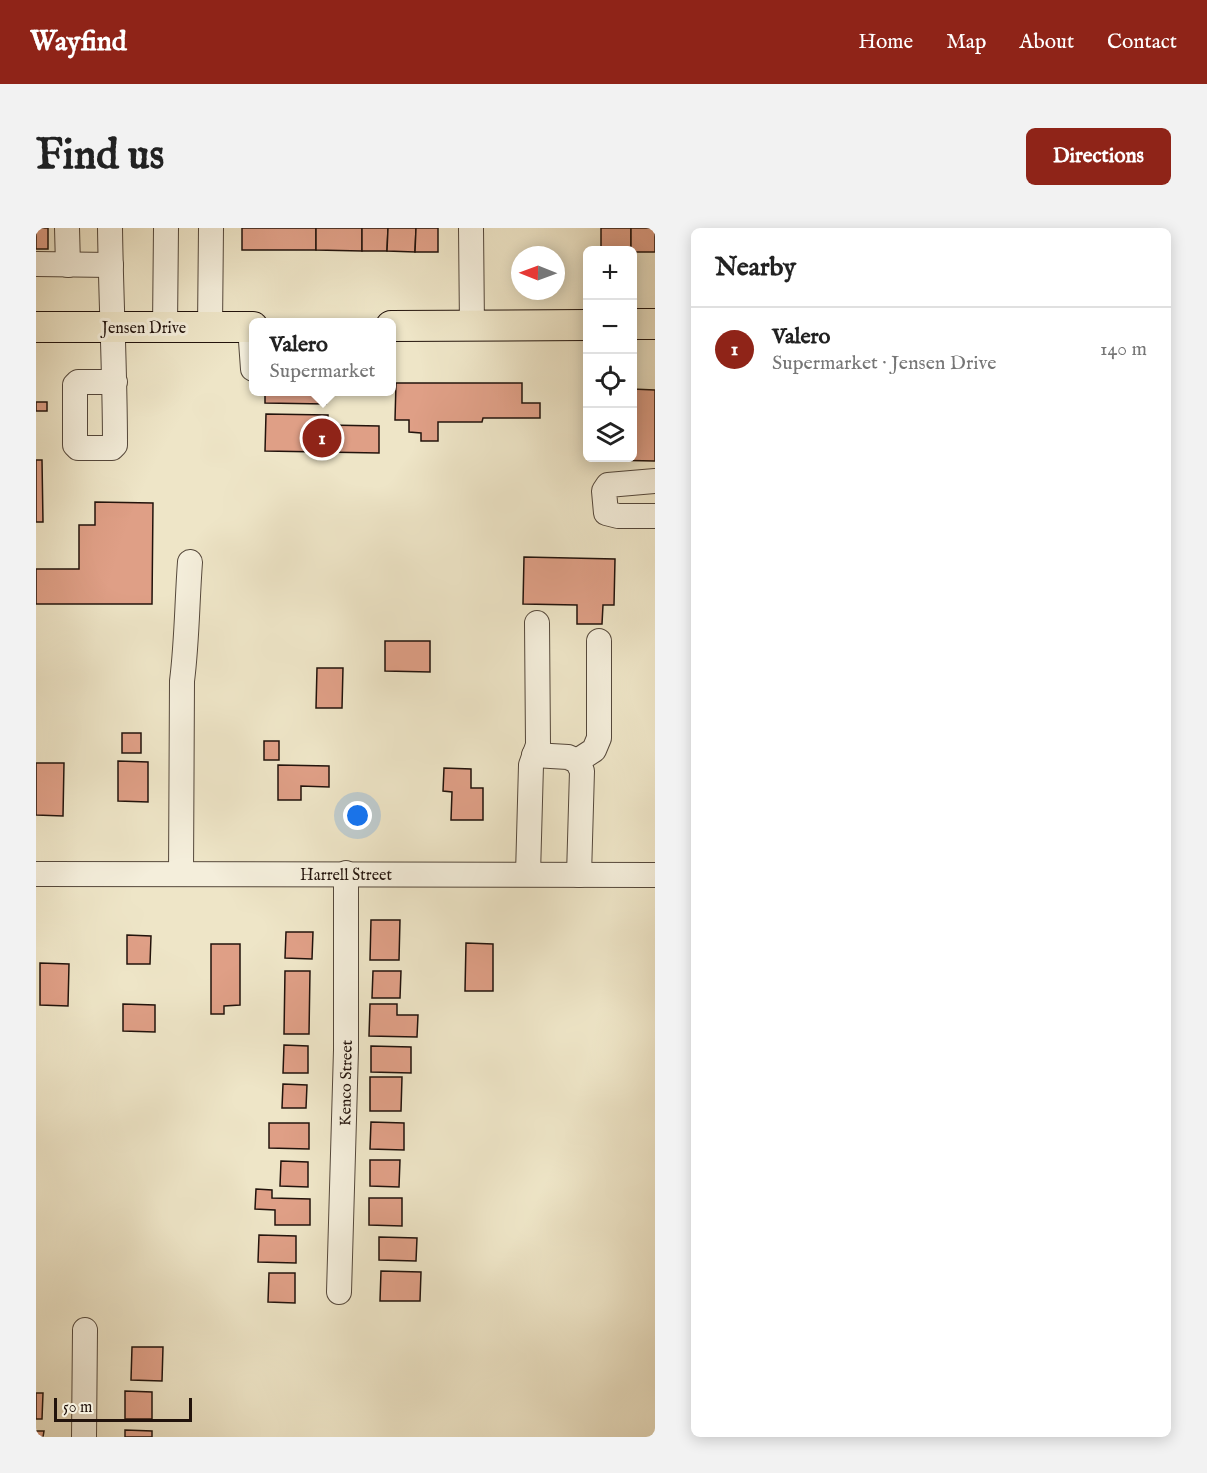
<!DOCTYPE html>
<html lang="en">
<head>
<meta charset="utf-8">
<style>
	body { margin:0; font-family:"IM FELL English",serif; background:#f2f2f2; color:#222 }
	.controls { position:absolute; right:18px; top:18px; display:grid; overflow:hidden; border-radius:9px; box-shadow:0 3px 15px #0003 }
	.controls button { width:54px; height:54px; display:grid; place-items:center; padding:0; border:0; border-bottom:2px solid #e0e0e0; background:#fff; color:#222; font:30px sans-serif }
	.compass { position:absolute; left:475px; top:18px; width:54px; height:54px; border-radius:50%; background:#fff; box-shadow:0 3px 15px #0003; rotate:271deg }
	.scale { position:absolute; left:18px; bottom:15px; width:138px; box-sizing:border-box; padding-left:6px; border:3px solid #22130c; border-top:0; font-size:16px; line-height:21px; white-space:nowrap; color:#22130c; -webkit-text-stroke:4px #f4eedb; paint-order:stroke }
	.you { position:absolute; left:322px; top:588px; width:21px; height:21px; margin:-15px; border:4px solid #fff; border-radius:50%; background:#1a73e8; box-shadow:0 0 0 9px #1a73e833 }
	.badge { display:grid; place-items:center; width:39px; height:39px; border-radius:50%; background:#8f2418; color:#fff; font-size:20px; font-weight:700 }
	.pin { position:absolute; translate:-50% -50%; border:3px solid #fff; box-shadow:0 2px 6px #0006 }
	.popup { position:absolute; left:213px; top:90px; width:147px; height:78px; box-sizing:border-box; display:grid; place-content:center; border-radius:9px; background:#fff; filter:drop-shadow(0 2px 4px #0005); font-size:20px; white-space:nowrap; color:#767676 }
	.popup b { font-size:22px; color:#222 }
	.popup::after { content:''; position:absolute; left:50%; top:100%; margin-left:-12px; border:12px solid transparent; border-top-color:#fff }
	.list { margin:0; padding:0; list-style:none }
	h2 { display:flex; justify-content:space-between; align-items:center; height:78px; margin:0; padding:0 24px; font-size:26px }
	h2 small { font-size:20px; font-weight:400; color:#767676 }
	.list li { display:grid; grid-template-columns:39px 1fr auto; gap:18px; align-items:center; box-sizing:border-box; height:84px; padding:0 24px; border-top:2px solid #e0e0e0 }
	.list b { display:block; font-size:22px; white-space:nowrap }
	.list p { margin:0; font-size:20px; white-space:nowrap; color:#767676 }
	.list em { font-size:20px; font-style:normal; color:#767676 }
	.icon { flex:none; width:33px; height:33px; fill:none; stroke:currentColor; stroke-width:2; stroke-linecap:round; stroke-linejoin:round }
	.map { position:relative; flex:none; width:619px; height:1209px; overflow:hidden; border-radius:9px }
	header { display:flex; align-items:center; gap:36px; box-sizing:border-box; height:84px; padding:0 30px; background:#8f2418; color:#fff }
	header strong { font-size:28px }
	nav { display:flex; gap:33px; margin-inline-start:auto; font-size:21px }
	.intro { display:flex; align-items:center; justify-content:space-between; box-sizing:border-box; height:144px; padding:0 36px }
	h1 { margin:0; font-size:42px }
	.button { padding:15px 27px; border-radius:9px; background:#8f2418; color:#fff; font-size:21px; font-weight:700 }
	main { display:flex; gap:36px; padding:0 36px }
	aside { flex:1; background:#fff; border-radius:9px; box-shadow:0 3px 15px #0003 }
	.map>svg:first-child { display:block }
</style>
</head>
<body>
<header>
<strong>Wayfind</strong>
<nav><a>Home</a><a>Map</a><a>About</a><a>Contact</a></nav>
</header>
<div class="intro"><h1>Find us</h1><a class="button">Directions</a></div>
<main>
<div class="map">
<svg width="619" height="1209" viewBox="0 0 619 1209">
	<rect width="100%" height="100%" fill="#eee5c7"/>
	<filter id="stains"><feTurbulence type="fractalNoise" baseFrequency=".00333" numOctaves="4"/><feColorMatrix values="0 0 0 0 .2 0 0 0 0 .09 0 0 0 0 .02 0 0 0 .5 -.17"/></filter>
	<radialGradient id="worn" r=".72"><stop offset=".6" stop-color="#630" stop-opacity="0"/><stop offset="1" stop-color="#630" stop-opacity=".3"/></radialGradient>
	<g fill="#df9f86" stroke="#22130c" stroke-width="1.5">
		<rect x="0" y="0" width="12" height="21"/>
		<rect x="206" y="0" width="74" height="22"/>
		<polygon points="280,0 326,0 326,23 280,22"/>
		<polygon points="326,0 352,0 351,23 326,23"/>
		<polygon points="352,0 380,0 379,24 351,23"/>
		<polygon points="380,0 402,0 402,24 379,24"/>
		<rect x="565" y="0" width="30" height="22"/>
		<polygon points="595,0 619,0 619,24 596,24 595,22"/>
		<polygon points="360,155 486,155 486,175 504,175 504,190 447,190 446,194 402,194 402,213 385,213 385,205 373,204 373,192 359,192"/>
		<polygon points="596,161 619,162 619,233 570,232 570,230 596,230"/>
		<polygon points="229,164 290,164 290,176 229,175"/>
		<rect x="0" y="174" width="11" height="9"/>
		<polygon points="230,186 292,187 292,197 343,198 343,225 229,223"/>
		<polygon points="0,232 6,232 7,294 0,294"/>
		<polygon points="59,274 117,275 116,376 0,376 0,341 43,341 43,297 59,297"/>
		<polygon points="488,329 579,331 578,377 567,377 566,396 541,396 541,377 487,376"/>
		<polygon points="349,413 394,413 394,444 349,443"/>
		<polygon points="281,440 307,440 306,480 280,480"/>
		<rect x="86" y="505" width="19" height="20"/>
		<rect x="228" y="513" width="15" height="19"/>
		<polygon points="82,533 112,534 112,574 82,573"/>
		<polygon points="0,535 28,535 27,588 0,587"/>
		<polygon points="242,537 293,538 293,559 265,558 265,572 242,572"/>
		<polygon points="408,540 435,541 435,560 447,560 447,592 415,592 416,564 407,563"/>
		<polygon points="335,692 364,692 363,732 334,732"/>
		<polygon points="250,704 277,704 276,731 249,730"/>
		<polygon points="91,707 115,708 114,736 91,736"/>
		<polygon points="430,715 457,716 457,763 429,763"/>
		<polygon points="175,716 204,716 204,777 188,778 188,786 175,786"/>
		<polygon points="4,735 33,736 32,778 4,777"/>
		<polygon points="249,743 274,743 273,806 248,806"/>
		<polygon points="337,743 365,743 364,770 336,770"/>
		<polygon points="87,776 119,777 119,804 87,803"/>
		<polygon points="334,776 361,776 361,787 382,787 381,809 333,808"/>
		<polygon points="248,817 272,818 272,845 247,845"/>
		<polygon points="335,818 375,819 375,845 335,844"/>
		<polygon points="334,849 366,849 365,883 334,883"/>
		<polygon points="247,856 271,857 270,880 246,880"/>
		<polygon points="335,894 368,895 368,922 334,921"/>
		<polygon points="233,895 273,895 273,921 233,920"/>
		<polygon points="334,932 364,932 363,959 334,958"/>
		<polygon points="245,933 272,934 272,959 244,958"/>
		<polygon points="220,961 236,962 236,970 274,971 274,997 239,997 239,982 219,981"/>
		<polygon points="333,970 366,970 366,998 333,997"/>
		<polygon points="223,1007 260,1008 260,1035 222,1034"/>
		<polygon points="343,1009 381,1010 380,1033 343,1032"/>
		<polygon points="345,1043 385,1044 384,1073 344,1073"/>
		<polygon points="233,1045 259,1045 259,1075 232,1074"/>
		<polygon points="96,1119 127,1119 126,1153 95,1152"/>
		<polygon points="89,1163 116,1164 116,1191 89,1191"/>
		<polygon points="0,1165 7,1165 6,1191 0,1191"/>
		<polygon points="89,1202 116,1203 116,1209 89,1209"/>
		<polygon points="0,1203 8,1203 7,1209 0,1209"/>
	</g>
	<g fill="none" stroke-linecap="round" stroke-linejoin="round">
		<g stroke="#55483b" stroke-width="26">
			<g id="minor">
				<polyline points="31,0 32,37"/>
				<path d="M 74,0 C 75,73 79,145 79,217 L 76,220 L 42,220 L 39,217 L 39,157 L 42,154 L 79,154"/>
				<polyline points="435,0 436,98"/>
				<polyline points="0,36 75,37"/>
				<polyline points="129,99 130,0"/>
				<polyline points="174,99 175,0"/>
				<polyline points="214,99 217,141"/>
				<polyline points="619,253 572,257 568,263 570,285 582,288 619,288"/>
				<polyline points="498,527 532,529 541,533 546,543 543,647"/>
				<polyline points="541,533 558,522 563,510 563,413"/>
				<polyline points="0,646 619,647"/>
				<path d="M 145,646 L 146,453 C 151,414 151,374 154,334"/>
				<polyline points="492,646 495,537 502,517 501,395"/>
				<polyline points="303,1064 310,822 310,645"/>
				<polyline points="48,1209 49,1102"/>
			</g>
		</g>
		<g stroke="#22130c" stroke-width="32">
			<g id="major">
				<polyline points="596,96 619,96"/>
				<polyline points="355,98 552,97"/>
				<polyline points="0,99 217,99"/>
			</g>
		</g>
		<use href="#minor" stroke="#f4eedb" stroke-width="24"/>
		<use href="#major" stroke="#eee5c7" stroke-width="30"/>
	</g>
	<g text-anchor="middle" stroke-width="6" stroke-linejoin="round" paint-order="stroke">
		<g font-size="16" fill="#22130c" stroke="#f4eedb">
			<text x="108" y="105">Jensen Drive</text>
			<text x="310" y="652">Harrell Street</text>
			<text transform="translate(309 855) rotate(-89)" y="6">Kenco Street</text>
		</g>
	</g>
	<rect width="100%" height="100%" filter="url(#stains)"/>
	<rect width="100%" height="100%" fill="url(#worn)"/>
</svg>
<div class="controls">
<button>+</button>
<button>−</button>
<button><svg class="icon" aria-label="locate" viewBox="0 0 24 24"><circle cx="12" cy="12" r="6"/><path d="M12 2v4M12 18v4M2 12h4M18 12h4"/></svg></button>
<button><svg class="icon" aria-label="layers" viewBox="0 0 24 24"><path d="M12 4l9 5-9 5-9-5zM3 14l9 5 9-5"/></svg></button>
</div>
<svg class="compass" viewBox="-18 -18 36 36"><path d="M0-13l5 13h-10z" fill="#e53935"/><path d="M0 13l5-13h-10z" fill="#767676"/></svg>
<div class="scale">50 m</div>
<div class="you"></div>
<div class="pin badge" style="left:286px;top:210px">1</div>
<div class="popup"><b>Valero</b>Supermarket</div>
</div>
<aside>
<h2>Nearby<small></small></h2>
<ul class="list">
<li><span class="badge">1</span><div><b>Valero</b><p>Supermarket · Jensen Drive</p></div><em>140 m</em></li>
</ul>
</aside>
</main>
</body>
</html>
